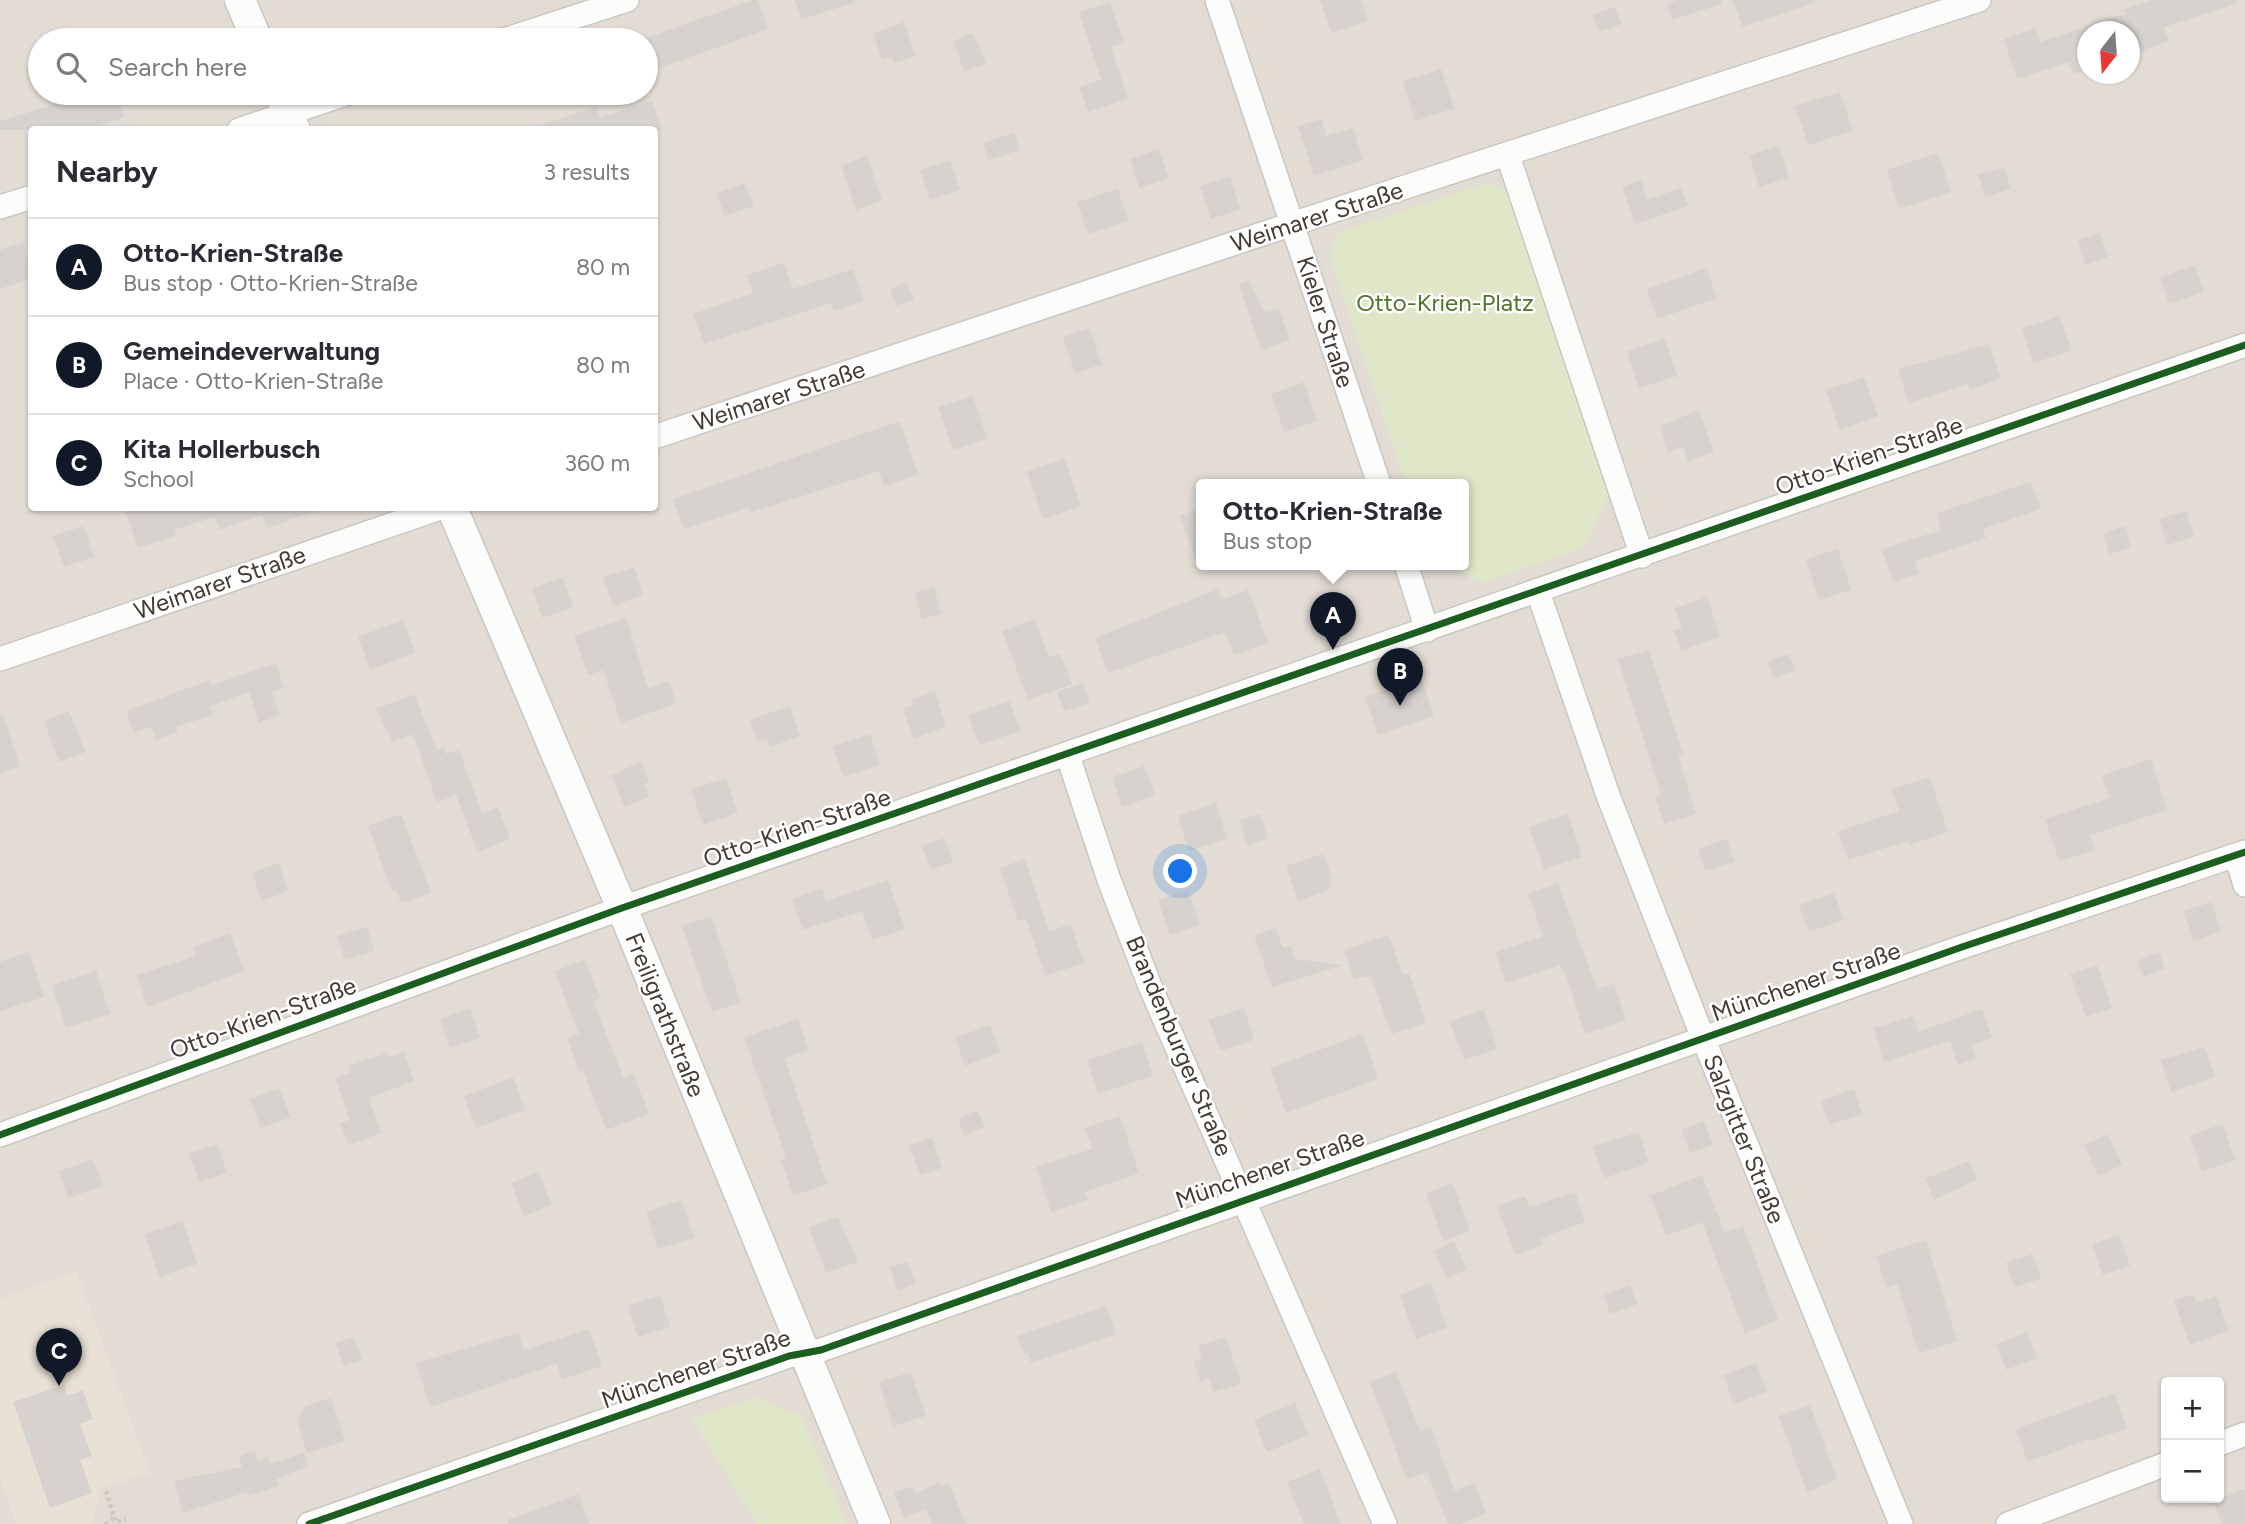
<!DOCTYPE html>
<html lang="en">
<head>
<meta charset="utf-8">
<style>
	body { margin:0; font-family:Figtree,sans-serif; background:#f2f2f3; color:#2b2b33 }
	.controls { position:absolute; right:21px; bottom:21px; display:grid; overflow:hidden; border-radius:7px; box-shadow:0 2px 5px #0004 }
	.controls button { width:63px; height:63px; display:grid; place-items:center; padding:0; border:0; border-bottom:2px solid #e1e1e2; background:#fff; color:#2b2b33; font:35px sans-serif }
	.compass { position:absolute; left:2077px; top:21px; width:63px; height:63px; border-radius:50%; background:#fff; box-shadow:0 2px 5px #0004; rotate:197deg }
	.you { position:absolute; left:1181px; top:872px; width:24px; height:24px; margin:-18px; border:5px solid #fff; border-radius:50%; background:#1a73e8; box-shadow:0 0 0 10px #1a73e833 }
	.badge { display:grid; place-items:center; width:46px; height:46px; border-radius:50%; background:#111827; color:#fff; font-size:23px; font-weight:700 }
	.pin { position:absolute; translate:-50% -58px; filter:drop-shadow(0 2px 4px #0008) }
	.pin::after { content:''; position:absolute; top:37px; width:24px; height:21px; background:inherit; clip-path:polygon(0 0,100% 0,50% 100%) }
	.popup { position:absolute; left:1196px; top:479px; width:273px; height:91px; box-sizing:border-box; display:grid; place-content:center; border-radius:7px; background:#fff; filter:drop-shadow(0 2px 5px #0005); font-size:23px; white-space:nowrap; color:#7c7c81 }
	.popup b { font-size:26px; color:#2b2b33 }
	.popup::after { content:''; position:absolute; left:50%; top:100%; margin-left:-14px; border:14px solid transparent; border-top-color:#fff }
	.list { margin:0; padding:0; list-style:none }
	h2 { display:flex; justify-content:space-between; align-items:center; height:91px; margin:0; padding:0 28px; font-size:30px }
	h2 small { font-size:23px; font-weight:400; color:#7c7c81 }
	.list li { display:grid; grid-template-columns:46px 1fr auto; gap:21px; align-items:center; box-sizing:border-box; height:98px; padding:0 28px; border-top:2px solid #e1e1e2 }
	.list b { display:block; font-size:26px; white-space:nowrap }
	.list p { margin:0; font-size:23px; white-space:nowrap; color:#7c7c81 }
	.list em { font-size:23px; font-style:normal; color:#7c7c81 }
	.icon { flex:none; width:38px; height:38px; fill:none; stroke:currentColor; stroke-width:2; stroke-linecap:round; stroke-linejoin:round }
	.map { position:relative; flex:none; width:2245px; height:1524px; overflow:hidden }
	.search { position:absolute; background:#fff; box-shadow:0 2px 5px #0004; left:28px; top:28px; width:630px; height:77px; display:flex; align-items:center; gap:18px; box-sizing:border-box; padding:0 24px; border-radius:38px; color:#7c7c81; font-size:26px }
	.panel { position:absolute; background:#fff; box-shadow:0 2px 5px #0004; left:28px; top:126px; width:630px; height:385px; border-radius:7px }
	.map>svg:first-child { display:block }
</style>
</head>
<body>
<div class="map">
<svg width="2245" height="1524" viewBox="0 0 2245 1524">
	<rect width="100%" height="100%" fill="#eeebe7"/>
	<path fill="#e2dcd4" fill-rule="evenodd" d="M 0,0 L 2245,0 L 2245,1524 L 0,1524 ZM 2088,32 L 2130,32 L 2130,74 L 2088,74 ZM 40,40 L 646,40 L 646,93 L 40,93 ZM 32,130 L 654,130 L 654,508 L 32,508 ZM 1202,484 L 1464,484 L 1464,564 L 1202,564 ZM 2166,1382 L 2219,1382 L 2219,1498 L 2166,1498 Z"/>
	<polygon fill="#e9e1d6" points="76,1270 150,1473 102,1488 91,1524 16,1524 0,1478 0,1299"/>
	<g fill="#e0e7c8">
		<polygon points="1488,183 1509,192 1609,495 1583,548 1483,583 1445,564 1464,564 1464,484 1406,484 1329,255 1339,232"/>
		<polygon points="756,1397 801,1416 847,1524 757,1524 692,1419"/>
	</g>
	<g fill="#d6d2ce">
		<polygon points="753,0 758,0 768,29 646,73 646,38"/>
		<polygon points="795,0 854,0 855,3 801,19"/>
		<polygon points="1320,0 1361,0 1368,21 1331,33"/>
		<polygon points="1677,0 1721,0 1722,4 1672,20 1667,4"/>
		<polygon points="1733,0 1813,0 1814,3 1742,27"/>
		<polygon points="2153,0 2235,0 2236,4 2164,27 2169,41 2139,52 2132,32 2088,32 2088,69 2073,74 2069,62 2017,79 2004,39 2036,28 2040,42 2126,14 2124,9"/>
		<polygon points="1110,2 1124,42 1111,47 1128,99 1088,112 1079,87 1101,80 1079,12"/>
		<polygon points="1615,7 1621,24 1599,32 1593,15"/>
		<polygon points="904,22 915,56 894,63 892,57 882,60 873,33"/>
		<polygon points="973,33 986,64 964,71 953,41"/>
		<polygon points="1441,69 1454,108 1415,121 1403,81"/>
		<polygon points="1840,92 1853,131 1808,145 1795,106"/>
		<polygon points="93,93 115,93 124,117 86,130 0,130 0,121"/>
		<polygon points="652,101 662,130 539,130 539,126 596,107 600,118"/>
		<polygon points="1322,119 1326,136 1353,128 1363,160 1314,176 1298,126"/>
		<polygon points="1014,133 1020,150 989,160 983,143"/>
		<polygon points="1779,146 1789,178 1759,187 1749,155"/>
		<polygon points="1159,149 1169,178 1139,188 1130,159"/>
		<polygon points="1938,153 1951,192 1899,209 1887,170"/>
		<polygon points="867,156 882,201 856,210 841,165"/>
		<polygon points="950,160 960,190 930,200 920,170"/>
		<polygon points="2004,167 2011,189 1985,197 1978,174"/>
		<polygon points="1230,176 1240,209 1211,219 1200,186"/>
		<polygon points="1641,180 1647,200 1681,188 1688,206 1635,224 1622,187"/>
		<polygon points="745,183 754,206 725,216 717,193"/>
		<polygon points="1118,189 1128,221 1088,234 1077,202"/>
		<polygon points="2100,233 2108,257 2085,265 2078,240"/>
		<polygon points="23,242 32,278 0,289 0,250"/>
		<polygon points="784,263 792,289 853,269 864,301 834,311 831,303 704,344 693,314 753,293 747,275"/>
		<polygon points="2195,265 2204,292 2169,304 2160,277"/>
		<polygon points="1706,268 1717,298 1657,319 1647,289"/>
		<polygon points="1249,280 1265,312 1279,308 1290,340 1261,350 1239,284"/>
		<polygon points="907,282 914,299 897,306 890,289"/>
		<polygon points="2060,316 2071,351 2033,363 2022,328"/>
		<polygon points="1089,328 1102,364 1075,374 1063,337"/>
		<polygon points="1665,339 1677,376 1639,388 1627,351"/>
		<polygon points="1989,344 2001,379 1970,389 1968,384 1909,403 1898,369"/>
		<polygon points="1864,377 1878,416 1840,430 1826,390"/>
		<polygon points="1304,382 1317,421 1284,432 1271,394"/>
		<polygon points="973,396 987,439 953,450 938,407"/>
		<polygon points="1699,410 1714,452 1688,461 1683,447 1668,452 1660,426"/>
		<polygon points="900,421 918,475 884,486 879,471 750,513 748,508 684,529 673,499"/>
		<polygon points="1065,459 1081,507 1043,519 1027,471"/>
		<polygon points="2031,482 2041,509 1983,529 1986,538 1915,561 1919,574 1893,582 1882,549 1941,530 1936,513"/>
		<polygon points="141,508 317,508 317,511 267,528 262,515 219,530 215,517 174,530 176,536 138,548 126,512"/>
		<polygon points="1202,508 1202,568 1199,569 1180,515"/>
		<polygon points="2186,511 2194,537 2167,545 2159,519"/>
		<polygon points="84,526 94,557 64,567 53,536"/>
		<polygon points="2125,526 2131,547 2109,554 2103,533"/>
		<polygon points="1838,549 1851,590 1819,600 1806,559"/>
		<polygon points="634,567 643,595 613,606 603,577"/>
		<polygon points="563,577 573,607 542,618 532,588"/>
		<polygon points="934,587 941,614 922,619 915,592"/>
		<polygon points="1218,589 1222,599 1248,590 1268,643 1234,655 1225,632 1108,673 1095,638"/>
		<polygon points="1707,597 1720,637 1681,651 1674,630 1682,628 1675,608"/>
		<polygon points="626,618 648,688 669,681 676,704 621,723 603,670 588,675 574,636"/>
		<polygon points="1035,619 1049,657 1060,653 1072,684 1028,700 1002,631"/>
		<polygon points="403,620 415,653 370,670 358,637"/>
		<polygon points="1649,650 1683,754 1678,756 1696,814 1664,824 1655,796 1661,794 1618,659"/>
		<polygon points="1789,654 1795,671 1774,678 1767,661"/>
		<polygon points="276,663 284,688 272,692 279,715 259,723 249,692 210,706 213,715 176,727 178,732 156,740 151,727 134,733 126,711 210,680 212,685"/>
		<polygon points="1421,677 1434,716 1378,735 1365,697"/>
		<polygon points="1083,683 1090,703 1064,711 1057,692"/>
		<polygon points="935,691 946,726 914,739 903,709 913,705 912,699"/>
		<polygon points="414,694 437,751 444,748 446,754 459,750 482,813 498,807 510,839 478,852 456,795 437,802 413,734 393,742 376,709"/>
		<polygon points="1010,701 1020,731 979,745 968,715"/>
		<polygon points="790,706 800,736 770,747 767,739 757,742 750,720"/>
		<polygon points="69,711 85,752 59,762 44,721"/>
		<polygon points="3,715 20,766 0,773 0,716"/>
		<polygon points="870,734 880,765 843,777 833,746"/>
		<polygon points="2151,759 2167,810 2090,835 2095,850 2059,861 2045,819 2109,798 2102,775"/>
		<polygon points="641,762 649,782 644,784 649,797 624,807 611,775"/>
		<polygon points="1144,766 1155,795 1122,807 1112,777"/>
		<polygon points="1930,777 1948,832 1910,845 1908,841 1848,860 1838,831 1899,811 1892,789"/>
		<polygon points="726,778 738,813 703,825 691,789"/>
		<polygon points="1216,803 1227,839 1189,851 1178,816"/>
		<polygon points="401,814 431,893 401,903 396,890 392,891 368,826"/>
		<polygon points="1260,814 1268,839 1247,845 1240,820"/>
		<polygon points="1568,814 1582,857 1544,869 1529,827"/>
		<polygon points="945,838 953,862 931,870 922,845"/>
		<polygon points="1727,839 1734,862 1705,871 1698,849"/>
		<polygon points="1323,854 1331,875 1329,890 1298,901 1286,866"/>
		<polygon points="1025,859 1049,931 1071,924 1084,963 1045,976 1026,919 1018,921 1000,868"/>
		<polygon points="279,863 288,891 262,901 252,873"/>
		<polygon points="888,880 905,929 872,940 862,911 803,930 792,899 822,888 826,901"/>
		<polygon points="1558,883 1597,989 1614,984 1626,1020 1585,1034 1565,972 1560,965 1506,983 1495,952 1543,936 1528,894"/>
		<polygon points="1188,890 1200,925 1170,935 1158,900"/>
		<polygon points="1834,893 1844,920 1809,932 1799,905"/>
		<polygon points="2212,902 2221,932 2193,941 2184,911"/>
		<polygon points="711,916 741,1002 712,1012 682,926"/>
		<polygon points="367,927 374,951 345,960 337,936"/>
		<polygon points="1276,928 1283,948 1291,945 1295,959 1343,965 1272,987 1254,935"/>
		<polygon points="230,933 244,971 147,1007 137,975 196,956 193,947"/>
		<polygon points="1389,935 1403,975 1409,973 1426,1023 1391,1034 1371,976 1354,979 1344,950"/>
		<polygon points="29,952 44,997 0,1011 0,962"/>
		<polygon points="2159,952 2165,969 2143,977 2137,961"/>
		<polygon points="585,959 600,998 593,1001 623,1077 633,1074 649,1114 606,1130 583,1070 579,1072 567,1038 579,1034 555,971"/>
		<polygon points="2097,965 2112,1008 2086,1017 2070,974"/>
		<polygon points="96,971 110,1014 66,1028 52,985"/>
		<polygon points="470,1008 480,1038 450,1048 440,1019"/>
		<polygon points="1244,1008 1254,1040 1220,1051 1209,1020"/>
		<polygon points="1484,1009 1497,1049 1464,1060 1450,1021"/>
		<polygon points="1982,1009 1992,1038 1971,1045 1976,1059 1958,1065 1950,1041 1884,1062 1874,1028 1913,1016 1918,1032"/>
		<polygon points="798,1019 808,1050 785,1058 827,1184 793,1196 781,1160 786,1158 744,1037"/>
		<polygon points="990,1025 1000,1052 965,1066 955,1038"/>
		<polygon points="1363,1034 1378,1079 1286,1113 1270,1068"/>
		<polygon points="1142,1042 1153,1076 1098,1094 1087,1060"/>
		<polygon points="2205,1047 2215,1077 2171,1092 2161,1060"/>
		<polygon points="404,1052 414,1081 369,1098 381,1133 349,1145 340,1123 350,1120 335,1078 350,1073 348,1066 387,1053 389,1057"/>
		<polygon points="513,1077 525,1110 476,1128 464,1096"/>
		<polygon points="279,1088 291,1117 261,1128 250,1099"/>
		<polygon points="1854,1089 1862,1114 1830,1125 1821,1101"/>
		<polygon points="977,1110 985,1127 965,1136 958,1119"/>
		<polygon points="1120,1116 1139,1173 1085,1192 1088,1200 1051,1212 1036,1167 1092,1149 1085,1128"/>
		<polygon points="1704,1121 1713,1145 1690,1153 1682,1130"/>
		<polygon points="2223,1124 2235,1160 2202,1171 2190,1135"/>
		<polygon points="1639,1132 1649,1163 1604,1178 1593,1146"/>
		<polygon points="2108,1134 2122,1165 2098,1176 2084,1145"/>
		<polygon points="932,1138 942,1168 920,1175 909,1145"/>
		<polygon points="218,1144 227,1173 199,1182 189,1153"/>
		<polygon points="93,1159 103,1186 68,1198 59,1171"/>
		<polygon points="1969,1161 1977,1179 1934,1200 1925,1179"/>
		<polygon points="538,1172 552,1205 524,1216 511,1183"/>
		<polygon points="1702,1175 1725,1233 1743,1226 1778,1320 1745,1333 1702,1222 1666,1236 1650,1196"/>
		<polygon points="1453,1183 1470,1231 1443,1241 1426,1193"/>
		<polygon points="1575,1192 1585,1222 1541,1238 1543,1245 1515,1255 1497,1206 1525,1196 1529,1207"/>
		<polygon points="682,1200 694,1238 658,1249 646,1212"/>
		<polygon points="838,1217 858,1262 826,1273 809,1227"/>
		<polygon points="183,1221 197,1264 159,1277 145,1234"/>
		<polygon points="2119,1235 2130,1266 2103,1275 2092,1244"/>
		<polygon points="1926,1240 1957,1341 1919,1353 1897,1284 1887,1288 1876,1256"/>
		<polygon points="1454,1241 1467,1269 1447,1278 1434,1251"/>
		<polygon points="2033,1254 2041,1279 2014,1287 2006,1262"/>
		<polygon points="908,1261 916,1284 898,1291 890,1268"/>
		<polygon points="1431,1283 1447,1328 1416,1339 1400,1295"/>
		<polygon points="1630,1285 1637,1304 1610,1314 1604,1295"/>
		<polygon points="2193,1294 2197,1303 2216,1296 2229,1330 2190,1345 2174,1301"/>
		<polygon points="660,1295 670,1327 638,1337 628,1306"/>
		<polygon points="1106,1306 1116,1334 1031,1363 1028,1353 1024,1354 1017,1336"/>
		<polygon points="589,1329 602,1366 562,1379 557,1364 430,1407 416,1363 519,1333 524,1350"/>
		<polygon points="2027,1332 2037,1358 2006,1370 1996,1344"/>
		<polygon points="354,1337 362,1360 344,1366 335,1343"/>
		<polygon points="1226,1337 1241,1384 1213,1392 1209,1378 1200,1381 1194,1361 1202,1358 1198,1346"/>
		<polygon points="1756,1363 1767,1392 1734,1404 1723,1375"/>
		<polygon points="911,1372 926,1416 893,1426 879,1382"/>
		<polygon points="1396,1372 1420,1431 1431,1427 1454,1491 1474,1483 1486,1513 1460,1524 1448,1524 1427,1472 1407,1479 1370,1382"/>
		<polygon points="64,1385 67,1396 83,1390 93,1419 80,1424 92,1456 80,1460 92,1493 50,1508 13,1402"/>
		<polygon points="2115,1393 2127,1429 2089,1441 2088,1439 2028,1462 2015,1429"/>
		<polygon points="331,1398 345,1441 307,1453 297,1420 305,1406"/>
		<polygon points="1295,1403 1308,1435 1267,1452 1254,1420"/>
		<polygon points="1810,1405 1837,1479 1807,1493 1779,1416"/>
		<polygon points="255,1451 258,1461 268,1457 270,1464 304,1453 308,1466 276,1479 278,1486 249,1496 247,1492 183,1513 174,1481 242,1467 239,1456"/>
		<polygon points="1320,1469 1329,1491 1340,1524 1304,1524 1287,1482"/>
		<polygon points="939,1483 942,1486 949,1483 966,1524 932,1524 926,1509 904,1518 894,1493 913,1486 915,1493"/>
		<polygon points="2245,1489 2245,1524 2222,1524 2213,1501"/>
		<polygon points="579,1494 589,1524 508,1524 507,1520"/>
	</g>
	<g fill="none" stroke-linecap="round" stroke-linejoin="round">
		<g stroke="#cac7c3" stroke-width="26">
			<g id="minor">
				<polyline points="1217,0 1379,484"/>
				<polyline points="504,40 627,0"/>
				<polyline points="239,130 348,93"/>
				<polyline points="1508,156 1642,556"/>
				<polyline points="0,207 32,197"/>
				<polyline points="654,437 1292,224 1979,0"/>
				<polyline points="1406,564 1427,630"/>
				<polyline points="1538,592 1609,798 1703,1038 1901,1524"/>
				<polyline points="0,659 440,508"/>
				<polyline points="1068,756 1109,880 1150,986 1385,1524"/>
				<polyline points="2236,855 2245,885"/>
				<polyline points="0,1135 622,908 2245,345"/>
				<polyline points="2219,1444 2245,1434"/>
				<polyline points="309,1524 789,1356 821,1350 1962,947 2245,852"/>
				<polyline points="2008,1524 2166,1464"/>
			</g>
		</g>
		<g stroke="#cac7c3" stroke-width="33">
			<g id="tertiary">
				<polyline points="240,0 257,40"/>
				<polyline points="280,93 295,130"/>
				<polyline points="452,508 622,908 875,1524"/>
			</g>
		</g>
		<g stroke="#ccc9c6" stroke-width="4.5" stroke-dasharray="3.5 3.5" stroke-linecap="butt">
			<polyline points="114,1517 116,1522 126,1519"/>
			<polyline points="105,1524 114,1517 106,1491"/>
		</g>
		<use href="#minor" stroke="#fcfcfb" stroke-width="23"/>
		<use href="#tertiary" stroke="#fcfcfb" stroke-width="30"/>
		<g stroke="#fff" stroke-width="11">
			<g id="cycleway">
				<polyline points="0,1135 622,908 2245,345"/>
				<polyline points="309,1524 789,1356 821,1350 1962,947 2245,852"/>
			</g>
		</g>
		<use href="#cycleway" stroke="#1b5e20" stroke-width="7"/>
	</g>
	<g text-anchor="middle" stroke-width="5" stroke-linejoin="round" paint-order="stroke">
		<g font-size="24" fill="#433b34" stroke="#fff">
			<text transform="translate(1317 217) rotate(-18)" y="8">Weimarer Straße</text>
			<text transform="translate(1325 322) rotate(72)" y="8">Kieler Straße</text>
			<text transform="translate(779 396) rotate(-18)" y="8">Weimarer Straße</text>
			<text transform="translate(1869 456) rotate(-19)" y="8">Otto-Krien-Straße</text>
			<text transform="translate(220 583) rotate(-19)" y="8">Weimarer Straße</text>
			<text transform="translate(797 828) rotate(-19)" y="8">Otto-Krien-Straße</text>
			<text transform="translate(1806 982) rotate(-19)" y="8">Münchener Straße</text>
			<text transform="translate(665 1015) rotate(68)" y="8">Freiligrathstraße</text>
			<text transform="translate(263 1018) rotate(-20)" y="8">Otto-Krien-Straße</text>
			<text transform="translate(1179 1046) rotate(67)" y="8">Brandenburger Straße</text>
			<text transform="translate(1744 1139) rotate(68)" y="8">Salzgitter Straße</text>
			<text transform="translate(1270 1169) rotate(-19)" y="8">Münchener Straße</text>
			<text transform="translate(696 1369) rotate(-19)" y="8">Münchener Straße</text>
		</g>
		<g font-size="24" fill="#50722b" stroke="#fff">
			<text x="1445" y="311">Otto-Krien-Platz</text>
		</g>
	</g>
</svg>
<div class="controls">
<button>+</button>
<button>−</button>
</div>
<svg class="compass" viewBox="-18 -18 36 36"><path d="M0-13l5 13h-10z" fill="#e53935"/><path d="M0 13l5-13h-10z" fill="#7c7c81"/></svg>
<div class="you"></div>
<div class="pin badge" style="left:1333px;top:650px">A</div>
<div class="popup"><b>Otto-Krien-Straße</b>Bus stop</div>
<div class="pin badge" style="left:1400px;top:706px">B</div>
<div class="pin badge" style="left:59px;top:1386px">C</div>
<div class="search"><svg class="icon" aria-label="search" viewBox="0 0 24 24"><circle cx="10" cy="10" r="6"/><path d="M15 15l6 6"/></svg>Search here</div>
<section class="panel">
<h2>Nearby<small>3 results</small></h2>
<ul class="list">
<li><span class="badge">A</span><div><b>Otto-Krien-Straße</b><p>Bus stop · Otto-Krien-Straße</p></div><em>80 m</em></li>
<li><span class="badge">B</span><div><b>Gemeindeverwaltung</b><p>Place · Otto-Krien-Straße</p></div><em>80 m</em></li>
<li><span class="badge">C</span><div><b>Kita Hollerbusch</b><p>School</p></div><em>360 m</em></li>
</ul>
</section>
</div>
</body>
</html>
